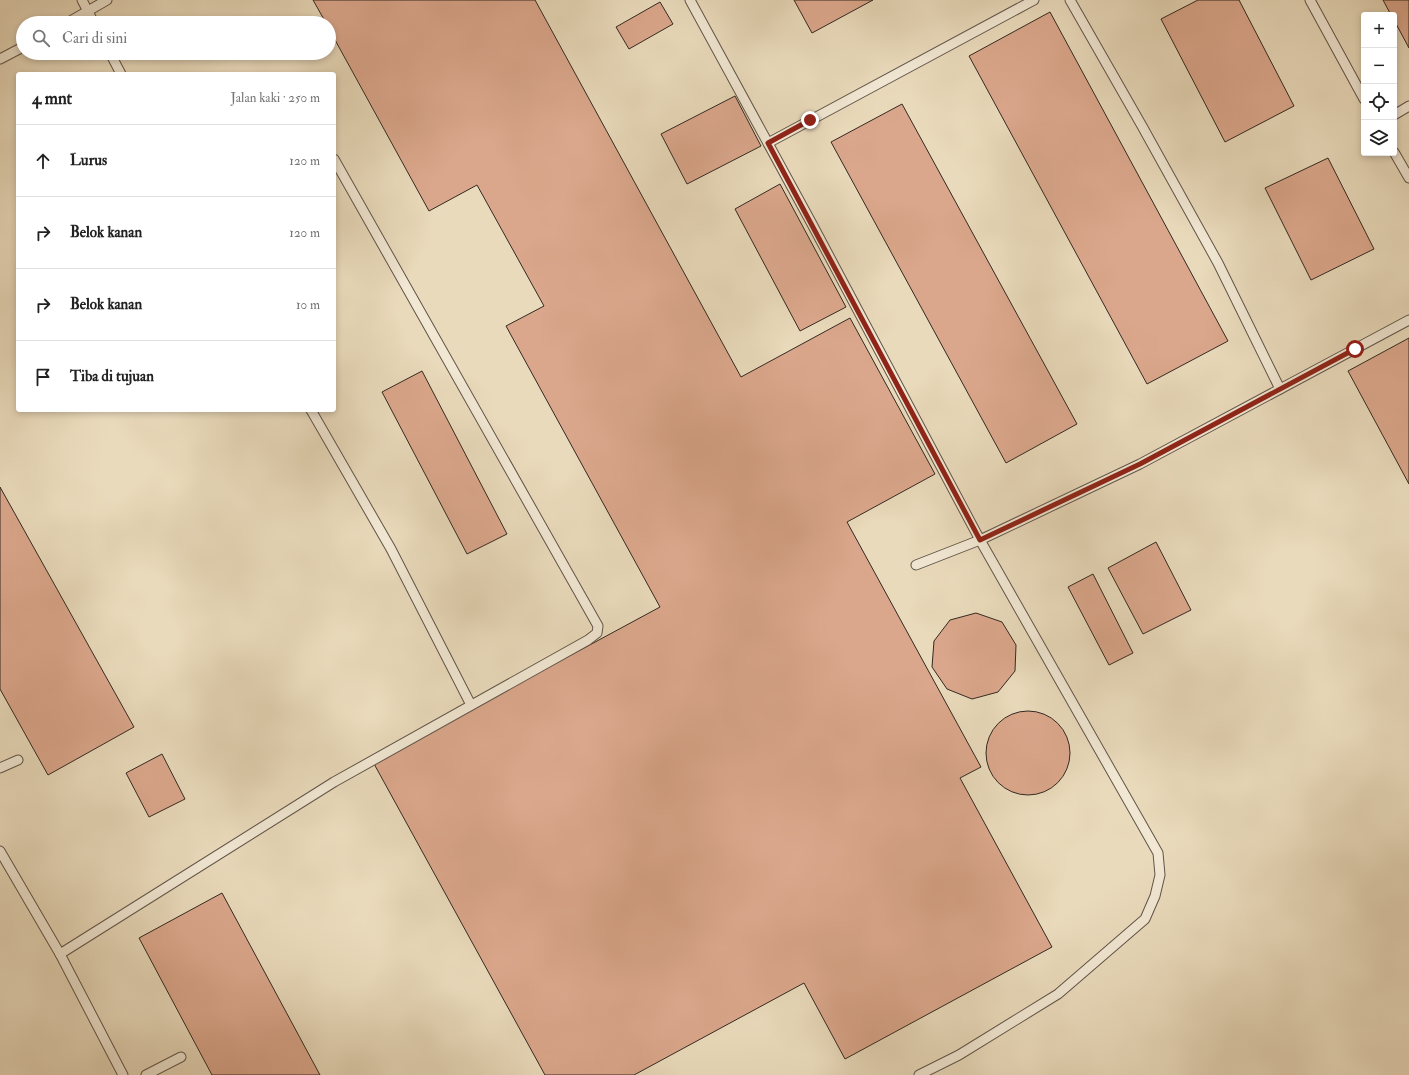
<!DOCTYPE html>
<html lang="id">
<head>
<meta charset="utf-8">
<style>
	body { margin:0; font-family:"IM FELL Double Pica",serif; background:#f6f6f6; color:#222 }
	.controls { position:absolute; right:12px; top:12px; display:grid; overflow:hidden; border-radius:4px; box-shadow:0 2px 6px #0003 }
	.controls button { width:36px; height:36px; display:grid; place-items:center; padding:0; border:0; border-bottom:1px solid #e0e0e0; background:#fff; color:#222; font:20px sans-serif }
	.stop { position:absolute; width:12px; height:12px; margin:-9px; border:3px solid #8f2418; border-radius:50%; background:#fff }
	.stop.end { background:#8f2418; border-color:#fff; box-shadow:0 1px 4px #0008 }
	.list { margin:0; padding:0; list-style:none }
	h2 { display:flex; justify-content:space-between; align-items:center; height:52px; margin:0; padding:0 16px; font-size:17px }
	h2 small { font-size:13px; font-weight:400; color:#767676 }
	.list li { display:grid; grid-template-columns:26px 1fr auto; gap:12px; align-items:center; box-sizing:border-box; height:72px; padding:0 16px; border-top:1px solid #e0e0e0 }
	.list b { display:block; font-size:15px; white-space:nowrap }
	.list em { font-size:13px; font-style:normal; color:#767676 }
	.icon { flex:none; width:22px; height:22px; fill:none; stroke:currentColor; stroke-width:2; stroke-linecap:round; stroke-linejoin:round }
	.map { position:relative; flex:none; width:1409px; height:1075px; overflow:hidden }
	.search { position:absolute; background:#fff; box-shadow:0 2px 6px #0003; left:16px; top:16px; width:320px; height:44px; display:flex; align-items:center; gap:10px; box-sizing:border-box; padding:0 14px; border-radius:22px; color:#767676; font-size:15px }
	.panel { position:absolute; background:#fff; box-shadow:0 2px 6px #0003; left:16px; top:72px; width:320px; height:340px; border-radius:4px }
	.map>svg:first-child { display:block }
</style>
</head>
<body>
<div class="map">
<svg width="1409" height="1075" viewBox="0 0 1409 1075">
	<rect width="100%" height="100%" fill="#e9dabb"/>
	<filter id="stains"><feTurbulence type="fractalNoise" baseFrequency=".005" numOctaves="4"/><feColorMatrix values="0 0 0 0 .2 0 0 0 0 .09 0 0 0 0 .02 0 0 0 .5 -.17"/></filter>
	<radialGradient id="worn" r=".72"><stop offset=".6" stop-color="#630" stop-opacity="0"/><stop offset="1" stop-color="#630" stop-opacity=".3"/></radialGradient>
	<g fill="#dba78c" stroke="#332921">
		<polygon points="313,0 535,0 741,377 850,318 935,474 847,522 981,767 960,778 1052,947 845,1059 804,983 634,1075 545,1075 373,762 660,607 506,326 544,306 477,185 429,211 329,29 329,23 326,23"/>
		<polygon points="794,0 873,0 812,33"/>
		<polygon points="1198,0 1239,0 1294,106 1225,142 1161,19"/>
		<polygon points="1383,0 1409,0 1409,48 1394,20 1394,15 1391,15"/>
		<polygon points="660,2 673,24 629,49 616,27"/>
		<polygon points="1050,12 1228,341 1147,384 969,56"/>
		<polygon points="735,96 761,146 687,184 661,134"/>
		<polygon points="902,104 1077,424 1006,463 831,142"/>
		<polygon points="1328,158 1374,249 1311,280 1265,188"/>
		<polygon points="780,184 846,307 800,331 735,209"/>
		<polygon points="1409,338 1409,484 1348,371"/>
		<polygon points="422,371 507,534 467,554 382,392"/>
		<polygon points="0,487 134,727 48,775 0,689"/>
		<polygon points="1156,542 1191,610 1143,634 1108,568"/>
		<polygon points="1093,574 1133,653 1109,665 1068,587"/>
		<polygon points="976,613 1002,622 1016,645 1015,671 998,692 972,699 947,689 932,667 934,641 950,620"/>
		<circle cx="1028" cy="753" r="42"/>
		<polygon points="162,754 185,799 149,817 126,773"/>
		<polygon points="222,893 320,1075 212,1075 139,938"/>
	</g>
	<g fill="none" stroke-linecap="round" stroke-linejoin="round">
		<g stroke="#605548" stroke-width="11">
			<g id="service">
				<polyline points="82,0 94,23"/>
				<polyline points="690,0 812,224 980,540 1158,853 1160,875 1155,896 1145,919 1058,994 959,1055 919,1075"/>
				<polyline points="1070,0 1142,126 1218,263 1280,389"/>
				<polyline points="1310,0 1364,99"/>
				<polyline points="67,23 107,0"/>
				<polyline points="110,53 121,74"/>
				<polyline points="0,59 23,47"/>
				<polyline points="1394,115 1409,106"/>
				<polyline points="768,143 1034,0"/>
				<polyline points="1394,152 1409,178"/>
				<polyline points="311,410 391,549 471,705"/>
				<polyline points="916,565 980,540 1140,464 1409,320"/>
				<polyline points="0,768 18,760"/>
				<polyline points="0,851 60,954 123,1075"/>
				<polyline points="60,954 334,782 588,640 597,633 598,626 334,159"/>
				<polyline points="146,1075 181,1057"/>
			</g>
		</g>
		<use href="#service" stroke="#f1e7d3" stroke-width="9"/>
	</g>
	<g fill="none" stroke-linecap="round" stroke-linejoin="round">
		<polyline stroke="#8f2418" stroke-width="5" points="810,120 768,143 980,540 1140,464 1355,349"/>
	</g>
	<rect width="100%" height="100%" filter="url(#stains)"/>
	<rect width="100%" height="100%" fill="url(#worn)"/>
</svg>
<div class="controls">
<button>+</button>
<button>−</button>
<button><svg class="icon" aria-label="locate" viewBox="0 0 24 24"><circle cx="12" cy="12" r="6"/><path d="M12 2v4M12 18v4M2 12h4M18 12h4"/></svg></button>
<button><svg class="icon" aria-label="layers" viewBox="0 0 24 24"><path d="M12 4l9 5-9 5-9-5zM3 14l9 5 9-5"/></svg></button>
</div>
<div class="stop" style="left:1355px;top:349px"></div>
<div class="stop end" style="left:810px;top:120px"></div>
<div class="search"><svg class="icon" aria-label="search" viewBox="0 0 24 24"><circle cx="10" cy="10" r="6"/><path d="M15 15l6 6"/></svg>Cari di sini</div>
<section class="panel">
<h2>4 mnt<small>Jalan kaki · 250 m</small></h2>
<ul class="list">
<li><svg class="icon" aria-label="ahead" viewBox="0 0 24 24"><path d="M12 20V5M6 11l6-6 6 6"/></svg><div><b>Lurus</b></div><em>120 m</em></li>
<li><svg class="icon" aria-label="right" viewBox="0 0 24 24"><path d="M7 20v-9h11M14 6l5 5-5 5"/></svg><div><b>Belok kanan</b></div><em>120 m</em></li>
<li><svg class="icon" aria-label="right" viewBox="0 0 24 24"><path d="M7 20v-9h11M14 6l5 5-5 5"/></svg><div><b>Belok kanan</b></div><em>10 m</em></li>
<li><svg class="icon" aria-label="arrive" viewBox="0 0 24 24"><path d="M6 21V4h12l-3 4 3 4H6"/></svg><div><b>Tiba di tujuan</b></div></li>
</ul>
</section>
</div>
</body>
</html>
